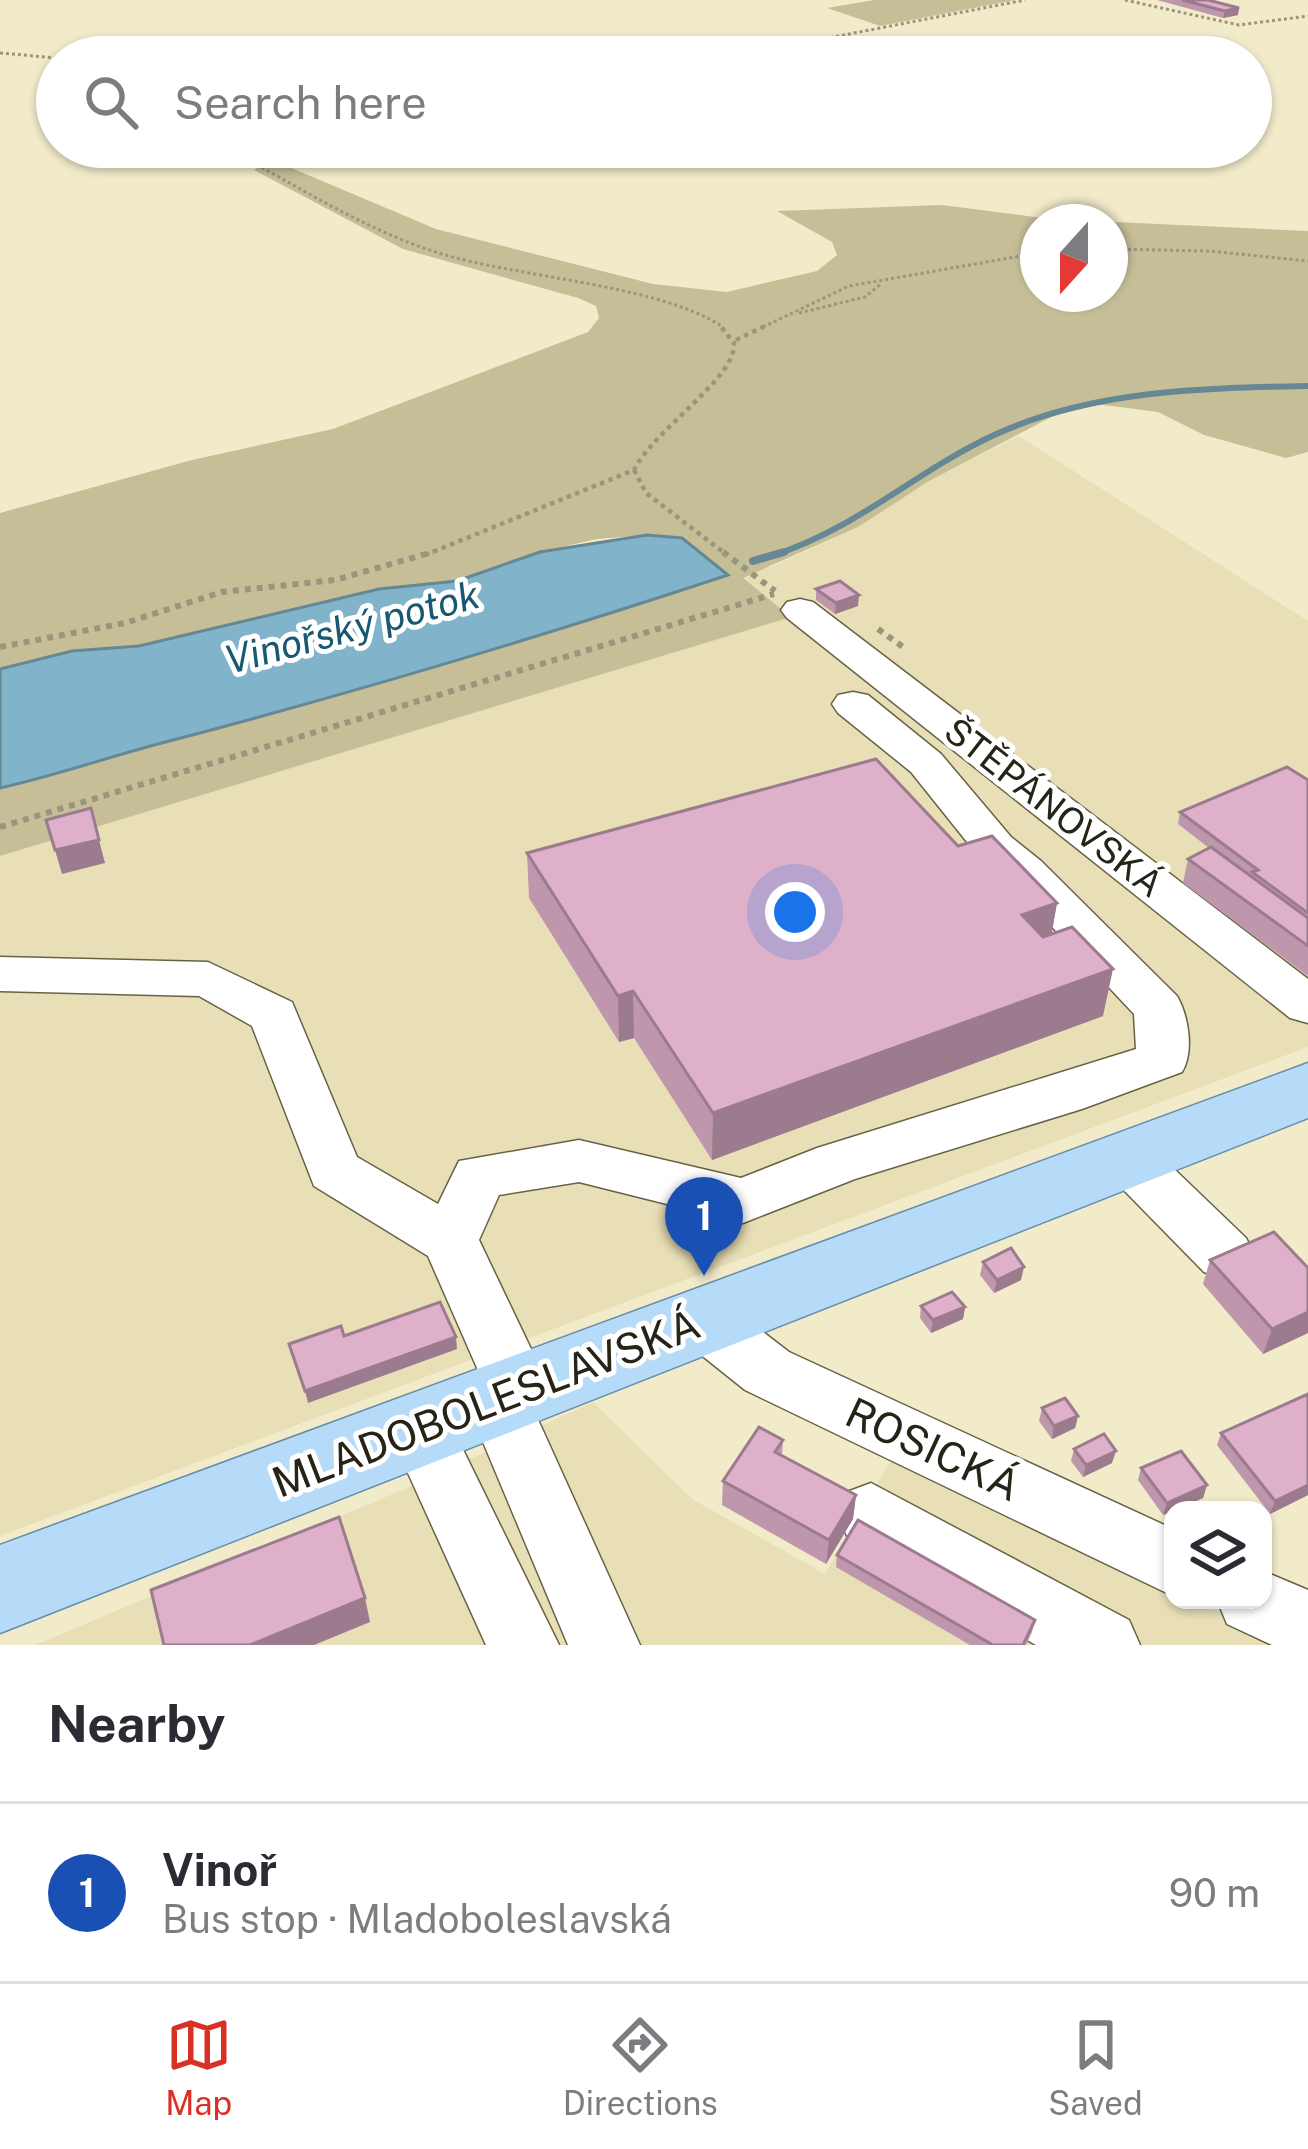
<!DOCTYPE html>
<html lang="en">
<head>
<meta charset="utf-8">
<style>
	body { margin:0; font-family:"Public Sans",sans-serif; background:#f2f2f3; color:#2b2b33 }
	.controls { position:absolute; right:36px; bottom:36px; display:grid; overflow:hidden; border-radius:24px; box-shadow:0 3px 9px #0004 }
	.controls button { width:108px; height:108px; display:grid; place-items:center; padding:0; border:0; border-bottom:3px solid #e1e1e2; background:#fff; color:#2b2b33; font:60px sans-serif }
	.compass { position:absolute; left:1020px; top:204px; width:108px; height:108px; border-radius:50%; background:#fff; box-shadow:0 3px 9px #0004; rotate:201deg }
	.you { position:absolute; left:795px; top:912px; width:42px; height:42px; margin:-30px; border:9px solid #fff; border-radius:50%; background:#1a73e8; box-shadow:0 0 0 18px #1a73e833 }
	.badge { display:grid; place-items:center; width:78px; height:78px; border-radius:50%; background:#d93025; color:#fff; font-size:39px; font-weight:700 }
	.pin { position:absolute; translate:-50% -99px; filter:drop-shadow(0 3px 6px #0008) }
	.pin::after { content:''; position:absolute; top:63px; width:42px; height:36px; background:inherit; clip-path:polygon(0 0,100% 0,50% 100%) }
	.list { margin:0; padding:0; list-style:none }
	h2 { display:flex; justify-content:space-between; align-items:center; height:156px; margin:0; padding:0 48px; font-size:51px }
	h2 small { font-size:39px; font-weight:400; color:#7c7c81 }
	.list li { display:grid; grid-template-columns:78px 1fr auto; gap:36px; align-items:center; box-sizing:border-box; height:180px; padding:0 48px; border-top:3px solid #e1e1e2 }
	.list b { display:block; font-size:45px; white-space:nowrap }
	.list p { margin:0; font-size:39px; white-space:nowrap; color:#7c7c81 }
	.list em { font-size:39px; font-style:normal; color:#7c7c81 }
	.icon { flex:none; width:66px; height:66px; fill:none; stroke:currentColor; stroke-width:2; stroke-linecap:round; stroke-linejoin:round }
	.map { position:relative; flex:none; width:1308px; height:1645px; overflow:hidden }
	.search { position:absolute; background:#fff; box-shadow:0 3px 9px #0004; left:36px; right:36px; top:36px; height:132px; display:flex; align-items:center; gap:30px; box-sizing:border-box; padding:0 42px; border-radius:66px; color:#7c7c81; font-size:45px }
	.sheet { height:336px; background:#fff }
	nav { display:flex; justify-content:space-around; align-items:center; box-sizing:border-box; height:168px; border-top:3px solid #e1e1e2; background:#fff; font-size:33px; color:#7c7c81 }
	nav a { display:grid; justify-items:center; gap:6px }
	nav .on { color:#d93025 }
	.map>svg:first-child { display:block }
</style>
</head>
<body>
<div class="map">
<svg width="1308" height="1645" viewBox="0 0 1308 1645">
	<rect width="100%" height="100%" fill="#f2ebca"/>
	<g fill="#e8dfb7">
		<polygon points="1019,436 1308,621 1308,1047 0,1536 0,856 790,617 742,578 755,567 772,567 858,527 928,481"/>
		<polygon points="593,1402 692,1499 825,1574 892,1458 1173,1590 1173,1600 1194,1600 1289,1645 35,1645 407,1488"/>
	</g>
	<g fill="#c6be97" fill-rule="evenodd">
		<polygon points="874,0 1015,0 880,26 827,8"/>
		<path d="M 270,159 L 436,229 L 653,284 L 727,292 L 817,271 L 837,255 L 832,242 L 777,211 L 942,205 L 1050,219 L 1308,231 L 1308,452 L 1286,458 L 1204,435 L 1158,412 L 1096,404 L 1057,414 L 929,481 L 858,527 L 743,578 L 791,617 L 0,856 L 0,788 C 60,775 117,755 176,740 C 361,691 546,638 726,574 L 647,535 L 597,539 L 540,552 L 457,581 L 379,589 L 139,646 L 72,651 L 0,669 L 0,513 L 192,460 L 333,429 L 588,332 L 599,318 L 596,306 L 578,298 L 403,249 L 254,170 ZM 1038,222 L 1110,222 L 1110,294 L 1038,294 Z"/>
	</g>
	<path fill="#81b3ca" stroke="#668894" stroke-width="3" d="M 647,535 L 682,538 L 728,575 C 540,637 350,694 158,744 C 105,758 54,776 0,788 L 0,669 L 72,651 L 139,646 L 379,589 L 457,581 L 540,552 Z"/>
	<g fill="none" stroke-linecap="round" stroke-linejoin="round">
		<path stroke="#668894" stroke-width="6" d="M 774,555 C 854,530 917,471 992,436 C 1090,390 1202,388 1308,386"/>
		<polyline stroke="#668894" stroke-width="8" points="753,561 784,552"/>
		<g stroke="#686245" stroke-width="3">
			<g id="minor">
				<polygon points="800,599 813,602 1308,979 1308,1023 1290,1018 787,618 781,610 787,602"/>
				<path d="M 853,692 L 868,695 L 941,754 L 1011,837 L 1041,861 L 1177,996 C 1189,1017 1194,1052 1182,1072 L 1082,1109 L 855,1179 L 743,1223 L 579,1182 L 499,1195 L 479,1240 L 551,1391 L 541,1410 L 535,1413 L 640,1645 L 568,1645 L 465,1399 L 474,1379 L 481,1377 L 428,1256 L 314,1186 L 252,1026 L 199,996 L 0,991 L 0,957 L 208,962 L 292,1002 L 357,1157 L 438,1204 L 459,1161 L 579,1140 L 741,1178 L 817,1148 L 1136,1049 L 1134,1014 L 1009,881 L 979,857 L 911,772 L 838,713 L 832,704 L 838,695 Z"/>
				<polygon points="1127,1137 1147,1143 1246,1238 1255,1255 1246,1272 1225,1279 1204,1272 1107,1173 1099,1158 1107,1143"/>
				<polygon points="702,1294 724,1302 789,1352 1173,1529 1173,1596 745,1390 680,1338 671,1320 680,1302"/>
				<polygon points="420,1400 443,1409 559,1645 486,1645 388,1429 397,1409"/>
				<polygon points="871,1483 1129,1620 1140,1645 1036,1645 847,1536 837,1514 847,1492"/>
				<polygon points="1263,1571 1308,1590 1308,1645 1272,1645 1227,1624 1217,1600 1263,1600"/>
			</g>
		</g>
		<g stroke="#648ba7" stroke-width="3">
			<polygon id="major" points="1308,1063 1308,1118 0,1633 0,1545"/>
		</g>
		<g stroke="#9a957d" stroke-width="3" stroke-dasharray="3 3" stroke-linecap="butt">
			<polyline points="1125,0 1239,25 1308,16"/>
			<polyline points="0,53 57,58"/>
			<polyline points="730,57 1025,0"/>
			<path d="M 225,147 C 294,184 364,230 439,253 C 518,278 658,284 723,327"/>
			<polyline points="245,155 309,147"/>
			<polyline points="1110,249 1210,251 1308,261"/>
			<polyline points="799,313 865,297 881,284"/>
			<polyline points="763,327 849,286 1038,253"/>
		</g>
		<g stroke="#9a957d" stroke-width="4.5" stroke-dasharray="4.5 4.5" stroke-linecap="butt">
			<polyline points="736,340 769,324"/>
			<polyline points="634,470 646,493 727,555"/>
			<path d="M 425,555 L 634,470 C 655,428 736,379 734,343 L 719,324"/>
		</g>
		<g stroke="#9a957d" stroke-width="6" stroke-dasharray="6 6" stroke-linecap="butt">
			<polyline points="723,552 775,591"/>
			<polyline points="878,629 906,649"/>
			<polyline points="0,647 125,623 222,592 335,580 433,552"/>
			<polyline points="0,827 774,594"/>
		</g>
		<use href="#minor" fill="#fff" fill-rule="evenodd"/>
		<use href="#major" fill="#b6dbf8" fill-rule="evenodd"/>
	</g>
	<g fill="#bf97ad">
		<polygon points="1157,0 1208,0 1238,15 1223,18"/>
		<polygon points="816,589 858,606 835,614 816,600"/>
		<polygon points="1308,780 1308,976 1183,883 1188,859 1209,848 1178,824 1180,812"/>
		<polygon points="958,846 1057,903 1051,934 1103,1016 712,1160 634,1038 619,1042 529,898 527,853"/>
		<polygon points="1210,1260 1308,1268 1308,1333 1263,1354 1203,1284"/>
		<polygon points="983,1262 1021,1280 994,1293 980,1275"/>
		<polygon points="921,1306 965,1307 963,1319 931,1333 920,1318"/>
		<polygon points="1308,1394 1308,1495 1270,1514 1217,1445 1221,1433"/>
		<polygon points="1042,1408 1078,1416 1075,1428 1052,1439 1039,1421"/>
		<polygon points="783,1440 782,1455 856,1495 853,1519 826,1564 722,1505 723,1481"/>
		<polygon points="1074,1449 1112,1463 1083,1477 1071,1461"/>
		<polygon points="1141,1468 1207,1485 1203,1498 1163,1515 1138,1480"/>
		<polygon points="837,1555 1035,1620 1032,1632 1026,1645 970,1645 836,1567"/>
	</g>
	<g fill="#9b7b8d">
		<polygon points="1239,8 1238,15 1223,18 1225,11"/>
		<polygon points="859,595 858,606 835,614 836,603"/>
		<polygon points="99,840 105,863 62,874 55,850"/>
		<polygon points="1057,903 1049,949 1022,915"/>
		<polygon points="1113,969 1103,1016 712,1160 713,1113"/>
		<polygon points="633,991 634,1038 619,1042 618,996"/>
		<polygon points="1024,1267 1021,1280 994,1293 997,1280"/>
		<polygon points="965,1307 963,1319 931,1333 933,1320"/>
		<polygon points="1308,1312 1308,1333 1263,1354 1272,1329"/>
		<polygon points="456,1337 457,1349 308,1403 305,1391"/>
		<polygon points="1078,1416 1075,1428 1052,1439 1054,1426"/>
		<polygon points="1116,1451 1112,1463 1083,1477 1086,1465"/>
		<polygon points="1207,1485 1203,1498 1163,1515 1167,1503"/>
		<polygon points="1308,1485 1308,1495 1270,1514 1275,1501"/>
		<polygon points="856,1495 853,1519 826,1564 829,1540"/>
		<polygon points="365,1598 370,1622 314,1645 250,1645"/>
	</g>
	<g fill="#deb0c9" stroke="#9b7b8d" stroke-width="3">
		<polygon points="1182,0 1208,0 1239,8 1225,11"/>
		<polygon points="840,581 859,595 836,603 816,589"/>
		<polygon points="876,759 958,846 992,836 1057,903 1022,915 1043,937 1072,927 1113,969 713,1113 633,991 618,996 527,853"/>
		<polygon points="1287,767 1308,780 1308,913 1252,872 1258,870 1180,812"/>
		<polygon points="91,808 99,840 55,850 46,820"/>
		<polygon points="1211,847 1308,918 1308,946 1188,859"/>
		<polygon points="1274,1232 1308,1268 1308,1312 1272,1329 1210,1260"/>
		<polygon points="1011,1248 1024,1267 997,1280 983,1262"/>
		<polygon points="952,1292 965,1307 933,1320 921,1306"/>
		<polygon points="440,1302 456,1337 305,1391 289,1344 341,1326 344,1336"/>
		<polygon points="1308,1394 1308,1485 1275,1501 1221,1433"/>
		<polygon points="1065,1398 1078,1416 1054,1426 1042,1408"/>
		<polygon points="759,1427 783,1440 775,1452 856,1495 829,1540 723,1481"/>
		<polygon points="1104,1434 1116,1451 1086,1465 1074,1449"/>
		<polygon points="1181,1451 1207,1485 1167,1503 1141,1468"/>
		<polygon points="339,1517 365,1598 250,1645 164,1645 151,1590"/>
		<polygon points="858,1520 1035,1620 1023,1645 993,1645 837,1555"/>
	</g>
	<g text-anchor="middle" stroke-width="10" stroke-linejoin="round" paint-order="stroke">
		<g font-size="36" fill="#262317" stroke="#fff">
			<text transform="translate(1054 807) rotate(38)" y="13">ŠTĚPÁNOVSKÁ</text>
		</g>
		<g font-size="39" font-style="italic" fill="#195871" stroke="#fff">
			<text transform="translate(352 627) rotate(-15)" y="14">Vinořský potok</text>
		</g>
		<g font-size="42" fill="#262317" stroke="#fff">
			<text transform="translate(486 1403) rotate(-21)" y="15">MLADOBOLESLAVSKÁ</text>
			<text transform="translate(933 1449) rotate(25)" y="15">ROSICKÁ</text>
		</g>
	</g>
</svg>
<div class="controls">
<button><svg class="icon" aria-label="layers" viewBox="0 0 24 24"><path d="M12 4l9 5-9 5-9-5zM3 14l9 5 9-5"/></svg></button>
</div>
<svg class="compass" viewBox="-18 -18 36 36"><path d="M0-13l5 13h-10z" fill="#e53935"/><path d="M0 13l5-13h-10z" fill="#7c7c81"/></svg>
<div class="you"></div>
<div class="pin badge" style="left:704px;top:1276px;background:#1a4fb4">1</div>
<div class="search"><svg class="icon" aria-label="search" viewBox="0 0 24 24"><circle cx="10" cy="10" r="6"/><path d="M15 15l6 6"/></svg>Search here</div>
</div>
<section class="sheet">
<h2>Nearby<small></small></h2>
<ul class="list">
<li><span class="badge" style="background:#1a4fb4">1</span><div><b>Vinoř</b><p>Bus stop · Mladoboleslavská</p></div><em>90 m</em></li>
</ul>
</section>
<nav>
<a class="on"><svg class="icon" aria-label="map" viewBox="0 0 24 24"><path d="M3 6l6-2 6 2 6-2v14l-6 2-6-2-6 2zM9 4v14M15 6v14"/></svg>Map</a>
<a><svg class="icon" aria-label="directions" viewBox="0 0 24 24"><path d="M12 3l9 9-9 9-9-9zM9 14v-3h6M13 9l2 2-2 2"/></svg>Directions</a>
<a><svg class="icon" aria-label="saved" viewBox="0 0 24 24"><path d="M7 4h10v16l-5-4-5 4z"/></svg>Saved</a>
</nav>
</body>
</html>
